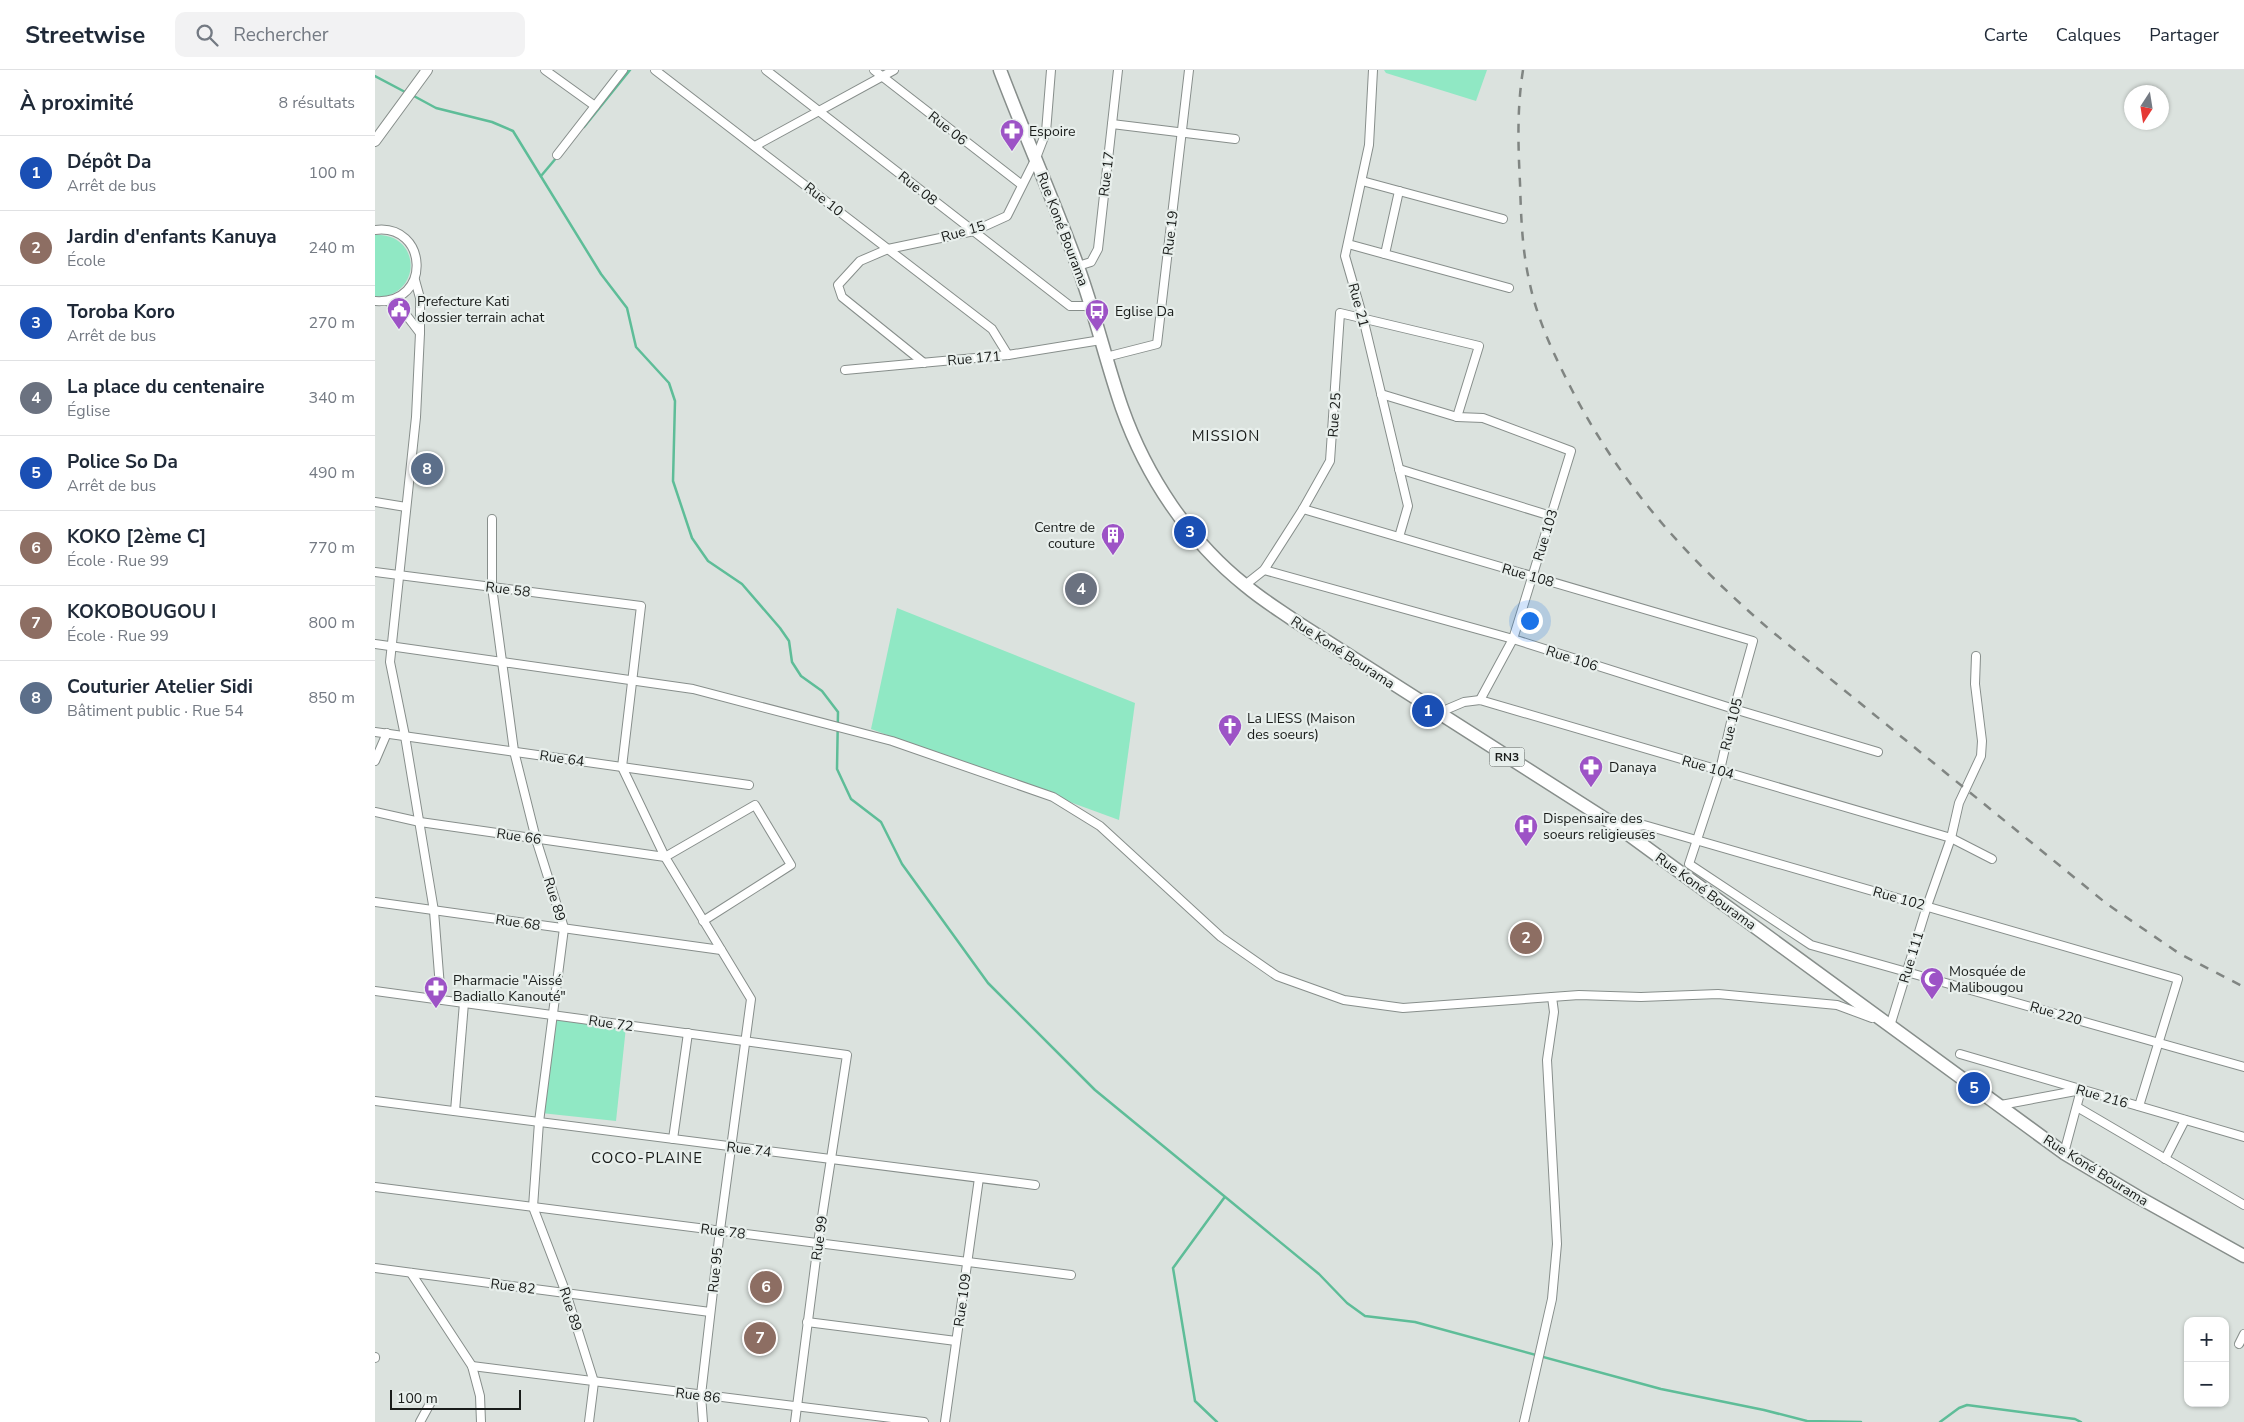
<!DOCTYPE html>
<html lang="fr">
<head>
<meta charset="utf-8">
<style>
	body { margin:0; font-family:"Nunito Sans",sans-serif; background:#f2f2f3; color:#1f2937 }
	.controls { position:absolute; right:15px; bottom:15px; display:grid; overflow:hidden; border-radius:10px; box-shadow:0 1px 4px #0004 }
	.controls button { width:45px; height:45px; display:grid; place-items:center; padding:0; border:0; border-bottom:1px solid #e0e1e3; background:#fff; color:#1f2937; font:25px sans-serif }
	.compass { position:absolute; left:1749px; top:15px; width:45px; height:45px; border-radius:50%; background:#fff; box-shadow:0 1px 4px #0004; rotate:192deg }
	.scale { position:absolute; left:15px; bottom:12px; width:131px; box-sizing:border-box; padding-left:5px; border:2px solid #191c1a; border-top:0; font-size:14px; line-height:18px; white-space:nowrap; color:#191c1a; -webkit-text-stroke:4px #e8efec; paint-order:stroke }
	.you { position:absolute; left:1154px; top:550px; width:18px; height:18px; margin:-12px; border:4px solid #fff; border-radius:50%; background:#1a73e8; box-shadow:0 0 0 8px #1a73e833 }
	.badge { display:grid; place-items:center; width:32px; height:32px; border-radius:50%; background:#1a73e8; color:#fff; font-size:16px; font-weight:700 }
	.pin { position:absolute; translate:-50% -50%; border:2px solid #fff; box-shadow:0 1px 5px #0006 }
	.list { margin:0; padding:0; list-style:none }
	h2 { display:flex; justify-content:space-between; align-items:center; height:65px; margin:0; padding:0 20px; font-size:21px }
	h2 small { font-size:16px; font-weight:400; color:#747a83 }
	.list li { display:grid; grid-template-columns:32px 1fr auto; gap:15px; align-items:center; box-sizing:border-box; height:75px; padding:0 20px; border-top:1px solid #e0e1e3 }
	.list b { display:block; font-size:19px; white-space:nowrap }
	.list p { margin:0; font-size:16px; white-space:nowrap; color:#747a83 }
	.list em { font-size:16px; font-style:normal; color:#747a83 }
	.icon { flex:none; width:28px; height:28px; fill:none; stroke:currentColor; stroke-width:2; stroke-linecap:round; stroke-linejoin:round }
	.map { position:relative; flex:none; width:1869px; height:1352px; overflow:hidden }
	header { display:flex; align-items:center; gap:30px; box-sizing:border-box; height:70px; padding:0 25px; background:#fff; border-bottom:1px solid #e0e1e3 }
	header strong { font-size:24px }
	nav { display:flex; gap:28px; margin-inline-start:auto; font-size:18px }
	.search { width:350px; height:45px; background:#f2f2f3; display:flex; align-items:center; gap:12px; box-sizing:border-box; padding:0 18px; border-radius:10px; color:#747a83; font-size:19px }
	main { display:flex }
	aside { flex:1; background:#fff }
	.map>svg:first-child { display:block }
</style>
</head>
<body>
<header>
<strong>Streetwise</strong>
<div class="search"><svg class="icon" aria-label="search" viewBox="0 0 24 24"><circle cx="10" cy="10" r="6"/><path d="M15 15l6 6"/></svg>Rechercher</div>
<nav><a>Carte</a><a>Calques</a><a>Partager</a></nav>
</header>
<main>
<aside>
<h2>À proximité<small>8 résultats</small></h2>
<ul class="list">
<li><span class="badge" style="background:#1a4fb4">1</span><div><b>Dépôt Da</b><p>Arrêt de bus</p></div><em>100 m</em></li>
<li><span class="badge" style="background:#8d6e63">2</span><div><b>Jardin d'enfants Kanuya</b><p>École</p></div><em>240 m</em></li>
<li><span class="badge" style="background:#1a4fb4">3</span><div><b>Toroba Koro</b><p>Arrêt de bus</p></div><em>270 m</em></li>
<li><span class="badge" style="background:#6b7280">4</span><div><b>La place du centenaire</b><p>Église</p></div><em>340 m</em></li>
<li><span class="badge" style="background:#1a4fb4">5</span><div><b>Police So Da</b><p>Arrêt de bus</p></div><em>490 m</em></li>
<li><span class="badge" style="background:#8d6e63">6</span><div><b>KOKO [2ème C]</b><p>École · Rue 99</p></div><em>770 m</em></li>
<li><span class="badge" style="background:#8d6e63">7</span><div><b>KOKOBOUGOU I</b><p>École · Rue 99</p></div><em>800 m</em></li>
<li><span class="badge" style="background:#5c6f8a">8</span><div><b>Couturier Atelier Sidi</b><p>Bâtiment public · Rue 54</p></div><em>850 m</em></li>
</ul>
</aside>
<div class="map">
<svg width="1869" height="1352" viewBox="0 0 1869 1352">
	<rect width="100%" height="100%" fill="#dbe2de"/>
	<g fill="#90e8c4">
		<polygon points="1009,0 1112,0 1101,31 1011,3"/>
		<path d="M 0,165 C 45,162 50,225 0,228 Z"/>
		<polygon points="522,538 760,633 744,750 496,659"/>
		<polygon points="176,949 251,957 241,1051 166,1043"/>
	</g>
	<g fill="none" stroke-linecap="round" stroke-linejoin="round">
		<g stroke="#5ebd98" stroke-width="2.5">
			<polyline points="0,6 32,23"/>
			<polyline points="37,25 61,38 117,52 138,61 226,204 252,238 261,277 294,313 300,331 298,411 317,468 333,491 367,514 405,558 414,571 417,592 426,606 447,621 463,642 462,699 476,729 506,752 527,794 613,913 720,1020 944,1204 972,1233 990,1246 1040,1252 1286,1319 1389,1340 1432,1351 1486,1352"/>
			<polyline points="209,57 255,0"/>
			<polyline points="166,106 182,87"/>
			<polyline points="842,1352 820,1331 798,1198 849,1128"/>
			<polyline points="1565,1352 1584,1338 1592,1335 1700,1349 1706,1352"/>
		</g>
		<g stroke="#878e8b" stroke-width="10">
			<g id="minor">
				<polyline points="170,0 220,36"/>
				<polyline points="280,0 617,259 633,285"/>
				<polyline points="391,0 695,236 716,236"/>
				<polyline points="499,0 647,115"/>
				<polyline points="998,0 994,75 970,186 988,248 1033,436 1024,467"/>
				<polyline points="737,54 860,69"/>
				<polyline points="380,76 519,0"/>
				<polyline points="182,85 248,0"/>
				<polyline points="987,111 1128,149"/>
				<path d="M 0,160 C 53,153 58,235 0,231"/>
				<polyline points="973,174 1134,218"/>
				<polyline points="1010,184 1024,121"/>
				<polyline points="703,196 716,192 723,179 743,0"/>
				<polyline points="13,231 32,246 45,263 45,228 40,210"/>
				<polyline points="45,263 41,347 15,592 30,666 59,841 66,930"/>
				<polyline points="731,287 782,274 814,0"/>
				<polyline points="549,293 467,227 463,215 485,191 513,179 599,161 632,146 661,88 671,62 676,0"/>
				<polyline points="470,300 633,285 726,270"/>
				<polyline points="1006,324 1082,347 1108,348 1196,381 1138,569 1105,630"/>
				<polyline points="1024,399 1176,446"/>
				<polyline points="0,432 31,437"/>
				<polyline points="928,439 1378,571 1359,639 1345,700 1314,794 1436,875 1869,997"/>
				<polyline points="117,449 117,517 139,681 161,769 189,858 164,1052 158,1137 191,1223 219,1312 214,1352"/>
				<polyline points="889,500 1138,569 1359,639 1503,682"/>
				<polyline points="0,502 266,536 247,697 290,787 376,929 345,1160 326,1325 328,1352"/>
				<polyline points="870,515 889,500 928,439 955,391 965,243 1104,276 1082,347"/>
				<polyline points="0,574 318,619 517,671 678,727 725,756 846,867 902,906 969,930 1028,938 1204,925 1266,927 1343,924 1462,935 1497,948"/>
				<polyline points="1063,643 1089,632 1105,630 1576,768 1617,789"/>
				<polyline points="0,662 374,715"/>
				<polyline points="0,691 12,663"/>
				<polyline points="0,742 45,752 290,787 380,735 416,795 328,851"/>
				<polyline points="1246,759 1269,755 1803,909 1764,1036"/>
				<polyline points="0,832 346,880"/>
				<polyline points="0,921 472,985 443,1173 420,1352"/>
				<polyline points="1512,954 1515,956 1552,836 1576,768 1584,733 1606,686 1607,671 1600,614 1601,586"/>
				<polyline points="1585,984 1869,1067"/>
				<polyline points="0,1031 660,1115"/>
				<polyline points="1626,1035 1706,1020 1689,1083"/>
				<polyline points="1702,1037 1869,1135"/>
				<polyline points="80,1041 89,933"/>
				<polyline points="298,1069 313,963"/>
				<polyline points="1790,1089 1810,1050"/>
				<polyline points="0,1117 696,1205"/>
				<polyline points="0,1198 335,1242"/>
				<polyline points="36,1203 97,1296 105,1326 106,1352"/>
				<polyline points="432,1252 581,1271"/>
				<polyline points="1864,1274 1869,1264"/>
				<polyline points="0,1287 0,1288"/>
				<polyline points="97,1296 549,1352"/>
				<polyline points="45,1352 57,1330"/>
				<polyline points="570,1352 604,1108"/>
				<polyline points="1149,1352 1177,1229 1182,1174 1172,990 1179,942 1177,927"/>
			</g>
		</g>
		<g stroke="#878e8b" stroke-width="12">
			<polyline id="tertiary" points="0,71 52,0"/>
		</g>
		<g stroke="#878e8b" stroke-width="15">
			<path id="trunk" d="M 625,0 C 650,66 679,131 703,197 C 720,243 731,292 747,338 C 771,406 814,471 871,516 C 885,528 901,538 917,549 L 1246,759 L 1689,1083 L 1763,1127 L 1869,1186"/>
		</g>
		<use href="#minor" stroke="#fff" stroke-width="8"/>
		<use href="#tertiary" stroke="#fff" stroke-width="10"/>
		<use href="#trunk" stroke="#fff" stroke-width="12"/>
		<path stroke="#808582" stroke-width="2.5" stroke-dasharray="9 9" stroke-linecap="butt" d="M 1148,0 C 1142,38 1143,75 1145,113 C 1146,146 1147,178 1154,210 C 1162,250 1180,287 1198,322 C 1249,419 1312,488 1394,559 L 1732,834 L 1805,884 L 1869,917"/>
	</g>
	<defs>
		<g id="pharmacy-pin" transform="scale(1.25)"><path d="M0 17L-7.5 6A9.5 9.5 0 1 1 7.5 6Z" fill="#9d53c6" stroke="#e8efec"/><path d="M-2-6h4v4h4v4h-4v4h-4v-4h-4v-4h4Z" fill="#fff"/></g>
		<g id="civic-pin" transform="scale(1.25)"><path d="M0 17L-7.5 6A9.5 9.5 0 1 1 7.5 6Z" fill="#9d53c6" stroke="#e8efec"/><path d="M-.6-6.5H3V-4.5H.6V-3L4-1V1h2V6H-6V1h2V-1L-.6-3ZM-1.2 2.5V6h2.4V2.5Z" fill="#fff"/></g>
		<g id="bus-pin" transform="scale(1.25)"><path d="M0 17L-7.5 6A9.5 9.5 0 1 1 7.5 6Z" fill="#9d53c6" stroke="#e8efec"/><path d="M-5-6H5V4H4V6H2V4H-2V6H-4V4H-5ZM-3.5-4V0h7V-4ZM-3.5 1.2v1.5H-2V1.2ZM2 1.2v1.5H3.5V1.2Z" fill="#fff"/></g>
		<g id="building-pin" transform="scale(1.25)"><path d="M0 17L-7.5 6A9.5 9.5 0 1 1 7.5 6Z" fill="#9d53c6" stroke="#e8efec"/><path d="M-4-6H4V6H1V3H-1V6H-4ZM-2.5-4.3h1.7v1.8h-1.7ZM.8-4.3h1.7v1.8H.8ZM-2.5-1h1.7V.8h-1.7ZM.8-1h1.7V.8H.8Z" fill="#fff"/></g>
		<g id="church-pin" transform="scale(1.25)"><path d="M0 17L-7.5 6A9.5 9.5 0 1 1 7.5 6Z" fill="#9d53c6" stroke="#e8efec"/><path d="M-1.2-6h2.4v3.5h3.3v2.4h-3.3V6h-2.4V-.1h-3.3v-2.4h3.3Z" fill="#fff"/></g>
		<g id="hospital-pin" transform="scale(1.25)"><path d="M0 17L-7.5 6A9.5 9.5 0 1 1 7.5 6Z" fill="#9d53c6" stroke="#e8efec"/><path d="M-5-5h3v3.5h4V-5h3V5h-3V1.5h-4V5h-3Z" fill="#fff"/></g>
		<g id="mosque-pin" transform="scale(1.25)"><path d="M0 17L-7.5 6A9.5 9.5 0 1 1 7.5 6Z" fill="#9d53c6" stroke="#e8efec"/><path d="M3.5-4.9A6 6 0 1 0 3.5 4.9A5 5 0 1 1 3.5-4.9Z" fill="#fff"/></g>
	</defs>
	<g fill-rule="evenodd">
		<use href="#pharmacy-pin" x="637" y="61"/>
		<use href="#civic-pin" x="24" y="239"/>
		<use href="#bus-pin" x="722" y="241"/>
		<use href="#building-pin" x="738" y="465"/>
		<use href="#church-pin" x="855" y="656"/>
		<use href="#pharmacy-pin" x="1216" y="697"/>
		<use href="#hospital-pin" x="1151" y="756"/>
		<use href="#mosque-pin" x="1557" y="909"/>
		<use href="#pharmacy-pin" x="61" y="918"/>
	</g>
	<g text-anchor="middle" stroke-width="4.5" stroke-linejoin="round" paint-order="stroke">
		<rect fill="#e8efec" stroke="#575b59" stroke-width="1" x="1114.5" y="677.5" width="35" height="19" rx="4"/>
		<g font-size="12" font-weight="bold" fill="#191c1a">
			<text x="1132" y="691">RN3</text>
		</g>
		<g font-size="14" fill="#191c1a" stroke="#e8efec">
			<text transform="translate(573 58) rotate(38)" y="5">Rue 06</text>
			<text transform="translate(731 104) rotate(-83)" y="5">Rue 17</text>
			<text transform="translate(543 118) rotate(38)" y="5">Rue 08</text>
			<text transform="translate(449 129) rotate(38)" y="5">Rue 10</text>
			<text transform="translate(688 159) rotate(69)" y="5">Rue Koné Bourama</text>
			<text transform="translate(588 161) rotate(-16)" y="5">Rue 15</text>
			<text transform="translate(795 163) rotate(-83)" y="5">Rue 19</text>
			<text transform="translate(984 235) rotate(75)" y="5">Rue 21</text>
			<text transform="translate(599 288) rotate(-5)" y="5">Rue 171</text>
			<text transform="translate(959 345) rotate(-86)" y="5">Rue 25</text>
			<text transform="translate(1170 465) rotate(-73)" y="5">Rue 103</text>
			<text transform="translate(1153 505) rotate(16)" y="5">Rue 108</text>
			<text transform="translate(133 519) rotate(7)" y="5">Rue 58</text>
			<text transform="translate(968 582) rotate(33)" y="5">Rue Koné Bourama</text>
			<text transform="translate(1197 588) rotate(18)" y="5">Rue 106</text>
			<text transform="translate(1356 654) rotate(-76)" y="5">Rue 105</text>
			<text transform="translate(187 688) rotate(8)" y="5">Rue 64</text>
			<text transform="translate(1333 697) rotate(16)" y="5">Rue 104</text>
			<text transform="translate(144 766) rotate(8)" y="5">Rue 66</text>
			<text transform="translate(1331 821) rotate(36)" y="5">Rue Koné Bourama</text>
			<text transform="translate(1524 828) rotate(16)" y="5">Rue 102</text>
			<text transform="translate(180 829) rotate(73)" y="5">Rue 89</text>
			<text transform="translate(143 852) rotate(8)" y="5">Rue 68</text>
			<text transform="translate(1536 887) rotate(-73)" y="5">Rue 111</text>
			<text transform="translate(1681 943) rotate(16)" y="5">Rue 220</text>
			<text transform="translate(236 953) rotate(8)" y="5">Rue 72</text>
			<text transform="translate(1727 1026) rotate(16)" y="5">Rue 216</text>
			<text transform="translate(374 1079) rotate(7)" y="5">Rue 74</text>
			<text transform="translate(1721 1100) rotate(32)" y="5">Rue Koné Bourama</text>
			<text transform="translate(348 1161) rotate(7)" y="5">Rue 78</text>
			<text transform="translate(444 1168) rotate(-82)" y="5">Rue 99</text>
			<text transform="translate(340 1200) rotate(-84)" y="5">Rue 95</text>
			<text transform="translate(138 1216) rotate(7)" y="5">Rue 82</text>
			<text transform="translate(587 1230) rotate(-82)" y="5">Rue 109</text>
			<text transform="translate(196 1239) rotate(72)" y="5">Rue 89</text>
			<text transform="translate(323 1325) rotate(7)" y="5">Rue 86</text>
		</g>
		<g font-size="14" fill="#191c1a" stroke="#e8efec" text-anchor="start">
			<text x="654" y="66">Espoire</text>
			<text x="42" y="236">Prefecture Kati<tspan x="42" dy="16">dossier terrain achat</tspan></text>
			<text x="740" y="246">Eglise Da</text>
			<text x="720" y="462" text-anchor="end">Centre de<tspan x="720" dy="16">couture</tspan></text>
			<text x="872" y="653">La LIESS (Maison<tspan x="872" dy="16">des soeurs)</tspan></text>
			<text x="1234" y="702">Danaya</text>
			<text x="1168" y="753">Dispensaire des<tspan x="1168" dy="16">soeurs religieuses</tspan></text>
			<text x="1574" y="906">Mosquée de<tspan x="1574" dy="16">Malibougou</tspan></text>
			<text x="78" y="915">Pharmacie "Aissé<tspan x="78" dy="16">Badiallo Kanouté"</tspan></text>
		</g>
		<g font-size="15" letter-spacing="1" fill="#191c1a" stroke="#e8efec">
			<text x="851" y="371">MISSION</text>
			<text x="272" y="1093">COCO-PLAINE</text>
		</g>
	</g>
</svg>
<div class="controls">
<button>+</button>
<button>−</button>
</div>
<svg class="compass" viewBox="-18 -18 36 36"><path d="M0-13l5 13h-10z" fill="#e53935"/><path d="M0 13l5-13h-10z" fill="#747a83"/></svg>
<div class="scale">100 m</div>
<div class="you"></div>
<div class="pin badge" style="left:1053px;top:641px;background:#1a4fb4">1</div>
<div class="pin badge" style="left:1151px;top:868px;background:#8d6e63">2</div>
<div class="pin badge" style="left:815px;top:462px;background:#1a4fb4">3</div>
<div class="pin badge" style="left:706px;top:519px;background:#6b7280">4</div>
<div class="pin badge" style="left:1599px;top:1018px;background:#1a4fb4">5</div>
<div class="pin badge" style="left:391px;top:1217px;background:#8d6e63">6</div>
<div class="pin badge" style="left:385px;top:1268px;background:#8d6e63">7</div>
<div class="pin badge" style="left:52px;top:399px;background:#5c6f8a">8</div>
</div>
</main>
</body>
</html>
